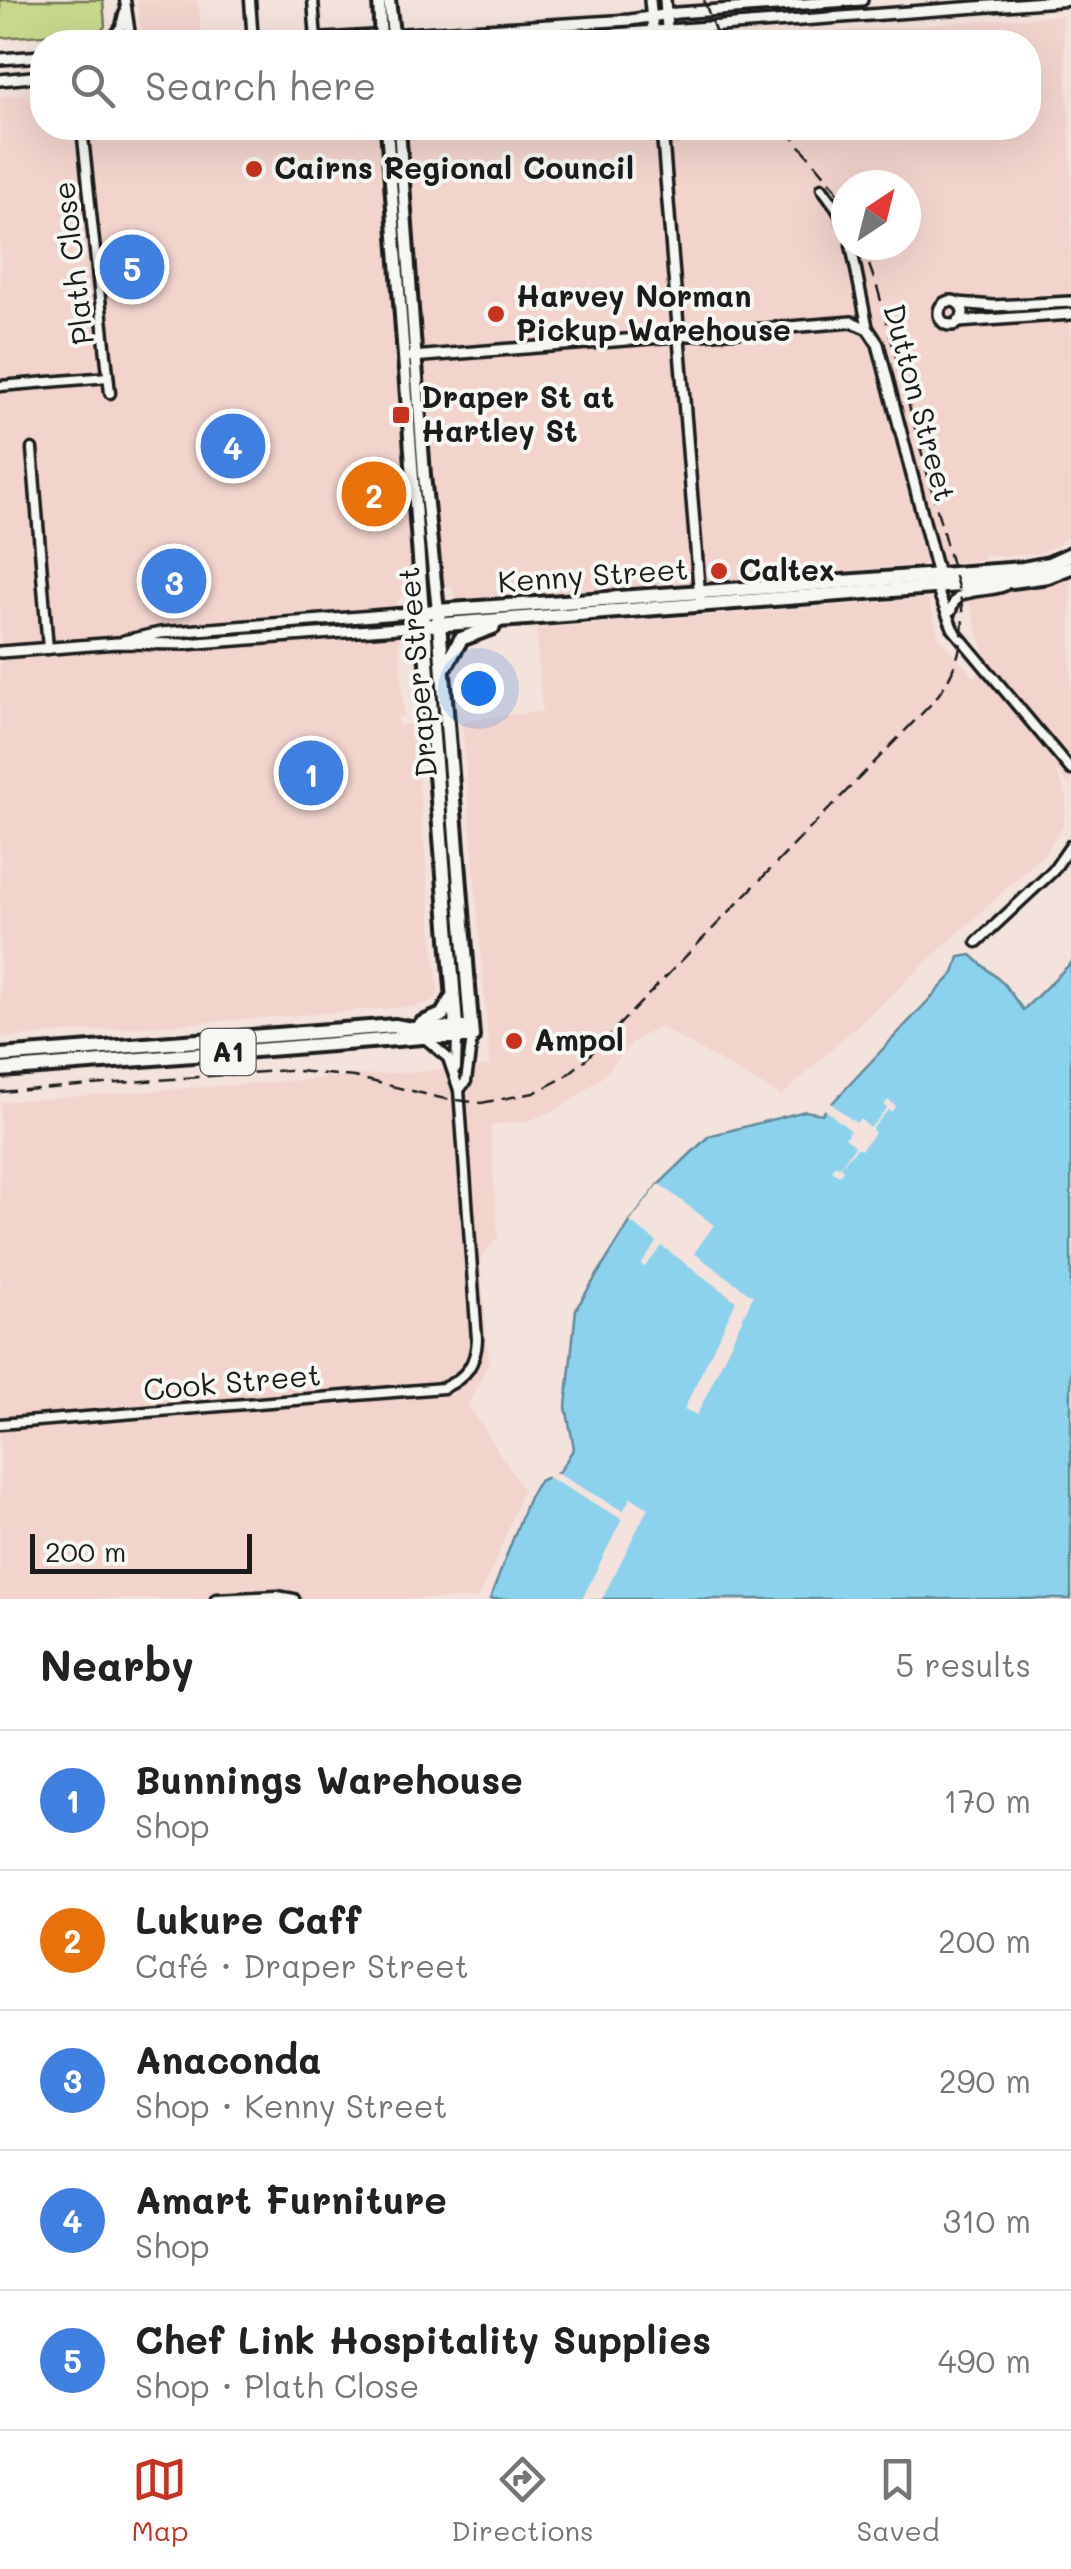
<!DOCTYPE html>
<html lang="en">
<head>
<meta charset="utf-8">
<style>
	body { margin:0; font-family:Mali,sans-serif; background:#f6f6f6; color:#222 }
	.compass { position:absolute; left:831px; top:170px; width:90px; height:90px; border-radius:50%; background:#fff; box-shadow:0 10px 40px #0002; rotate:35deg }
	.scale { position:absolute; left:30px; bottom:25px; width:222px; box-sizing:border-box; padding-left:10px; border:5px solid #1c1c1c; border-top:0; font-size:28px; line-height:35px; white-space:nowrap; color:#1c1c1c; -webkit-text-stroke:8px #f6f6f2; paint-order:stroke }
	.you { position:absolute; left:478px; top:688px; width:35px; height:35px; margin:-25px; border:8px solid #fff; border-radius:50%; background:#1a73e8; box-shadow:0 0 0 15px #1a73e833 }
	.badge { display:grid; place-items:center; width:65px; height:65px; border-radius:50%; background:#c8321e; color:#fff; font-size:32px; font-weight:700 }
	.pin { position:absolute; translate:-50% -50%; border:5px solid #fff; box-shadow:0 2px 10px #0006 }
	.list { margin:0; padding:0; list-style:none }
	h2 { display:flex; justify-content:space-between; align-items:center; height:130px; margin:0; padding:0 40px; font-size:42px }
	h2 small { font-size:32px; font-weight:400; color:#767676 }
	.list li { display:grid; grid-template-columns:65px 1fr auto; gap:30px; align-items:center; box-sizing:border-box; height:140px; padding:0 40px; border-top:2px solid #e0e0e0 }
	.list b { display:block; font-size:38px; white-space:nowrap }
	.list p { margin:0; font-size:32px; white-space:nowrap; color:#767676 }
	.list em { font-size:32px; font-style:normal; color:#767676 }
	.icon { flex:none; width:55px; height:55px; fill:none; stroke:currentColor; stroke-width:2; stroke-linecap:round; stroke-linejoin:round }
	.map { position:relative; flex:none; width:1071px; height:1599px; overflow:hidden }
	.search { position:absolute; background:#fff; box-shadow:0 10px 40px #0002; left:30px; right:30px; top:30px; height:110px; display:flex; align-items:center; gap:25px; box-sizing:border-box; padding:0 35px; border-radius:40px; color:#767676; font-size:38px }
	.sheet { height:830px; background:#fff }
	nav { display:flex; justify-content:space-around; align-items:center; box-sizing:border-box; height:140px; border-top:2px solid #e0e0e0; background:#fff; font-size:28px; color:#767676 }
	nav a { display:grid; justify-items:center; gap:5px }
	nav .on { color:#c8321e }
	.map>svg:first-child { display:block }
</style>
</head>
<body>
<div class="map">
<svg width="1071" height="1599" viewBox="0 0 1071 1599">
	<rect width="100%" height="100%" fill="#f4e2dc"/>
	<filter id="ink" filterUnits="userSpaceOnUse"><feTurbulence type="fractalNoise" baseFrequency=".01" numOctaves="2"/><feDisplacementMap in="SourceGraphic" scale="20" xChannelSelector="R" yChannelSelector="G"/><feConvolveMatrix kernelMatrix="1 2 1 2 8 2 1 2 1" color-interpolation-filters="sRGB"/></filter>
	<g filter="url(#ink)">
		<g fill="#f2d4cd" fill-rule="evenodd">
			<polygon points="137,0 198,0 201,35 142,39"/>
			<path d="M 1062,15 L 1071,141 L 1071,534 L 1058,545 L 1036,554 L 992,556 L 984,553 L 982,559 L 971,561 L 457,600 L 452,587 L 408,589 L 397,602 L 404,716 L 397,717 L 398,725 L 413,724 L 438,994 L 434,1001 L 417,1006 L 0,1038 L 0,96 L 42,93 L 42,128 L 1028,128 L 1028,42 L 694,42 ZM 846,185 L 906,185 L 906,245 L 846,245 Z"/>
			<polygon points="1071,577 1071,787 1055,769 1067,797 1063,826 1044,854 781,1096 659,1026 633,1042 599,1080 558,1109 530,1120 490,1126 498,1237 480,1259 489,1363 468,1404 523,1490 494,1565 477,1599 0,1599 0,1102 490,1066 462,721 542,711 536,629 924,599 929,601 939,638 975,678 985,654 968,600"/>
		</g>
		<polygon fill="#c8d88c" stroke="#727a54" stroke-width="2.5" points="0,0 103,0 105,26 101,31 0,38"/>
		<polygon fill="#8bd3ed" stroke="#5f8a99" stroke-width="2.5" points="971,955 1004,984 1023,1010 1071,963 1071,1599 490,1599 529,1497 539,1481 560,1471 574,1448 566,1407 576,1309 630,1222 659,1184 709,1136 805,1111 822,1114 954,973 959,957"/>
		<g fill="#f4e2dc">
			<polygon points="888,1100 896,1106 891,1112 888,1110 872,1129 875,1133 861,1150 857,1148 840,1167 843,1170 839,1176 831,1170 835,1165 839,1167 855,1146 845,1138 850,1130 822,1107 828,1101 856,1123 860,1119 870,1128 887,1108 884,1105"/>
			<polygon points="659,1184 714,1225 694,1253 753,1296 697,1415 684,1409 736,1301 662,1246 645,1267 641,1265 657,1242 630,1222"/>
			<polygon points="551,1470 623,1511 631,1497 648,1508 602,1599 582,1599 622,1519 542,1474"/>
		</g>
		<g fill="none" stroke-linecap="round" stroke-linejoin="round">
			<g stroke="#1c1c1c" stroke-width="15">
				<g id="minor">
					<polyline points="125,0 131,42"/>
					<polyline points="250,0 253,42"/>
					<polyline points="313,0 316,40"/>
					<polyline points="111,40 121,27 124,14"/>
					<polyline points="82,128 110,393"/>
					<polyline points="822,188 838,210 846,229"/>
					<polyline points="851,245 868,329"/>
					<polyline points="0,386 108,377"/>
					<polyline points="32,449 48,649"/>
					<polyline points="936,587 953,629 1071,770"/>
					<path d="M 951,611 C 956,585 984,594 1004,586"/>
					<polyline points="977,942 1053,871 1071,845"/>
					<polyline points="456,1068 457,1038"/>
					<polyline points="459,1090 466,1081 472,1038"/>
					<path d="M 0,1424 L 443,1388 C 466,1378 476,1364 477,1339 L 459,1090 L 448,1058 L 426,1039"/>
					<polyline points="216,1599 277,1596 294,1599"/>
				</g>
			</g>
			<g stroke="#1c1c1c" stroke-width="16">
				<g id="tertiary">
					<polyline points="650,0 654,42"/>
					<polyline points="665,0 668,42"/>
					<polyline points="107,42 119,39 130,42"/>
					<polyline points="276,42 630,20 677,13 862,0"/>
					<polyline points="507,42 1071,0"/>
					<polyline points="0,59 42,56"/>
					<polyline points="0,80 42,76"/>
					<polyline points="662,128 700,598"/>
					<circle cx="951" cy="313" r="12"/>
					<polyline points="958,303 993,306 1071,302"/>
					<polyline points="958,322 1071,314"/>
					<polyline points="412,357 852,322 868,329 878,344 938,575"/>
					<polyline points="124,641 160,633 423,612"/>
					<polyline points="0,652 117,643 185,644 424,626"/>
				</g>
			</g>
			<g stroke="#1c1c1c" stroke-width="18">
				<g id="secondary">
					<polyline points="379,0 381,42"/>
					<polyline points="389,0 394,42"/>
					<polyline points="387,128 423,612"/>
					<polyline points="399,128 424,475 438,611"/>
				</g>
			</g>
			<g stroke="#1c1c1c" stroke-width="20">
				<g id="trunk">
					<polyline points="433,625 1012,581 1048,576 1071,567"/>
					<polyline points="446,665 461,639 493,627"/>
					<polyline points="421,1024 442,1015 453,997"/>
					<polyline points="457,1038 423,612 1023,569 1049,564 1071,554"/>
					<polyline points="0,1056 395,1026 411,1029 464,1028"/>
					<polyline points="0,1070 422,1037 472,1037 438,611"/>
				</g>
			</g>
			<use href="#minor" stroke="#f6f6f2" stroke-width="8"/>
			<use href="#tertiary" stroke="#f6f6f2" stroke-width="9"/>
			<use href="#secondary" stroke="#f6f6f2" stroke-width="10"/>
			<use href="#trunk" stroke="#f6f6f2" stroke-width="12"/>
			<g stroke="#1c1c1c" stroke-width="2.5" stroke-dasharray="15 8" stroke-linecap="butt">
				<polyline points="704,0 719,42"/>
				<polyline points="785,128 834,186 846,208"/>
				<path d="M 0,1092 L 289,1070 L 354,1077 L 441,1098 L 481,1103 L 534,1093 L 563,1078 L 584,1061 L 932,703 C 958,672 968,635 960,595 L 878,290 L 862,245"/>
			</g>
		</g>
	</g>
	<g fill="#c8321e" stroke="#f6f6f2" stroke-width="4">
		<circle cx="254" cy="169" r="10"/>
		<circle cx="496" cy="314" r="10"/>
		<rect x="391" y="405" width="20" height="20" rx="5"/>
		<circle cx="719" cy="571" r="10"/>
		<circle cx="514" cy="1041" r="10"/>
	</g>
	<g text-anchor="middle" stroke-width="8" stroke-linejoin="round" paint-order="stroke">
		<rect fill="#f6f6f2" stroke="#5d5d5c" stroke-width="2.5" x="200.5" y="1029" width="55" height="46" rx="8"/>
		<g font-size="28" font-weight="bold" fill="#1c1c1c">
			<text x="228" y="1062">A1</text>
		</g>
		<g font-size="30" font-weight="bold" fill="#1c1c1c" stroke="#f6f6f2" text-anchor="start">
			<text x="274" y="179">Cairns Regional Council</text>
			<text x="516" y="307">Harvey Norman<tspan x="516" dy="34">Pickup Warehouse</tspan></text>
			<text x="421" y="408">Draper St at<tspan x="421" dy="34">Hartley St</tspan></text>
			<text x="739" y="581">Caltex</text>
			<text x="534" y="1051">Ampol</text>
		</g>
		<g font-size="30" fill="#1c1c1c" stroke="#f6f6f2">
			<text transform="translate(74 263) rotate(-97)" y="10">Plath Close</text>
			<text transform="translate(919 403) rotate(75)" y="10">Dutton Street</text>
			<text transform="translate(593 576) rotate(-4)" y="10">Kenny Street</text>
			<text transform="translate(418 672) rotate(-95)" y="10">Draper Street</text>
			<text transform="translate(232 1383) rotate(-5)" y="10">Cook Street</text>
		</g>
	</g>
</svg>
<svg class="compass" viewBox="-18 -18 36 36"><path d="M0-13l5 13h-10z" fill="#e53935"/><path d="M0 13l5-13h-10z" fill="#767676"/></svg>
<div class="scale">200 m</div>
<div class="you"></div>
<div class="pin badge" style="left:311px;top:773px;background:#3f7fe0">1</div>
<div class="pin badge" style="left:374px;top:494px;background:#e8710a">2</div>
<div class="pin badge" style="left:174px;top:581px;background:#3f7fe0">3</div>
<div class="pin badge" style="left:233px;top:446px;background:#3f7fe0">4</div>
<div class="pin badge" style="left:132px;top:267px;background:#3f7fe0">5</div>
<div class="search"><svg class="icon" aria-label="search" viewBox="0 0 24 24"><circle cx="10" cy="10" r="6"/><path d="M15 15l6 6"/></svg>Search here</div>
</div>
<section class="sheet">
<h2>Nearby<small>5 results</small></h2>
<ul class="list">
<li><span class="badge" style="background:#3f7fe0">1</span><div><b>Bunnings Warehouse</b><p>Shop</p></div><em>170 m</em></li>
<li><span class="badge" style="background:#e8710a">2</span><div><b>Lukure Caff</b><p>Café · Draper Street</p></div><em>200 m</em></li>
<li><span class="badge" style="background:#3f7fe0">3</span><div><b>Anaconda</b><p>Shop · Kenny Street</p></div><em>290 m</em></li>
<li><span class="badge" style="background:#3f7fe0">4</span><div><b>Amart Furniture</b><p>Shop</p></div><em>310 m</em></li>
<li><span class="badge" style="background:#3f7fe0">5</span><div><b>Chef Link Hospitality Supplies</b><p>Shop · Plath Close</p></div><em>490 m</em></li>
</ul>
</section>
<nav>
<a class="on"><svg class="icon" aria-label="map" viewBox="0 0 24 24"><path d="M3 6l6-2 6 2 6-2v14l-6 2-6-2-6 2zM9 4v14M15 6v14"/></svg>Map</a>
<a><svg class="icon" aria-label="directions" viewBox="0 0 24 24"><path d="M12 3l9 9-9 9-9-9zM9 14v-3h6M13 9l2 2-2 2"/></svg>Directions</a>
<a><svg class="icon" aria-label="saved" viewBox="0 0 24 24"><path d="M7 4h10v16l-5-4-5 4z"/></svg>Saved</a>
</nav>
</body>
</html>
